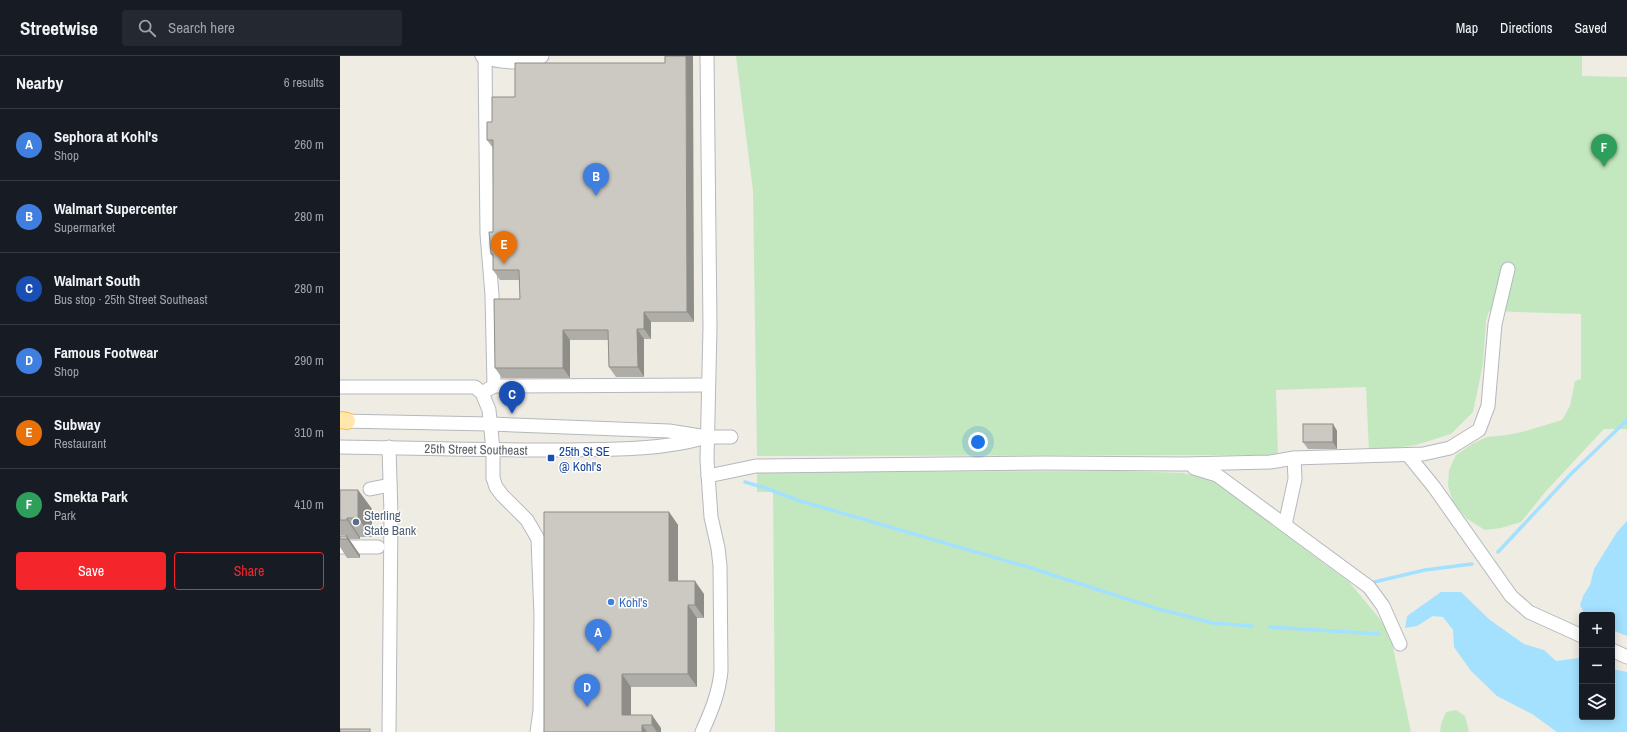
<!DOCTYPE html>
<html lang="en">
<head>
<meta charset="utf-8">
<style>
	body { margin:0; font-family:"Archivo Narrow",sans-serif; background:#242831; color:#f1f3f6 }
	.controls { position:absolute; right:12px; bottom:12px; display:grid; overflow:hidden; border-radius:4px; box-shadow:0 2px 10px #0003 }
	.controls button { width:36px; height:36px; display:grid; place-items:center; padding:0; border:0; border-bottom:1px solid #363941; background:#171b24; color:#f1f3f6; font:20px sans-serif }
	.you { position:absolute; left:638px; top:386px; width:14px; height:14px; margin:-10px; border:3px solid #fff; border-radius:50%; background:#1a73e8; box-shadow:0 0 0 6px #1a73e833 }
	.badge { display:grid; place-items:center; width:26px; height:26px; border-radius:50%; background:#f4252b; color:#fff; font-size:13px; font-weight:700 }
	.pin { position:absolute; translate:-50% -33px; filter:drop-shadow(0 1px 2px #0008) }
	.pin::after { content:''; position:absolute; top:21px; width:14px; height:12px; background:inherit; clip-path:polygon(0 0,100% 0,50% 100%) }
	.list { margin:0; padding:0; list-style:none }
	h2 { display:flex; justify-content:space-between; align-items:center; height:52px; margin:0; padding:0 16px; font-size:17px }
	h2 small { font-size:13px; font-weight:400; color:#9ea1a6 }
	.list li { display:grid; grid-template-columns:26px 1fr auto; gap:12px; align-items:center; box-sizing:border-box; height:72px; padding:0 16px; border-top:1px solid #363941 }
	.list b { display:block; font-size:15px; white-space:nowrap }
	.list p { margin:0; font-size:13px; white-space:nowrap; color:#9ea1a6 }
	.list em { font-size:13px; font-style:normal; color:#9ea1a6 }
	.actions { display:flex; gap:8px; padding:12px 16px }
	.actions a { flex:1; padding:9px 0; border:1px solid #f4252b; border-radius:4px; text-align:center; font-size:14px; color:#f4252b }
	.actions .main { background:#f4252b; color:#fff }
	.icon { flex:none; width:22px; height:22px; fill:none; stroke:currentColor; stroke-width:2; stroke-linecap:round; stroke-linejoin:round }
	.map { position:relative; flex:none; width:1287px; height:676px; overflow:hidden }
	header { display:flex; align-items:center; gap:24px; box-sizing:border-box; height:56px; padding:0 20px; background:#171b24; border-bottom:1px solid #363941 }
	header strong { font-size:19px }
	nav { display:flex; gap:22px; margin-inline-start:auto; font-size:14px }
	.search { width:280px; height:36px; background:#242831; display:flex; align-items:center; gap:10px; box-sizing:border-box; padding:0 14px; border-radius:4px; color:#9ea1a6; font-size:15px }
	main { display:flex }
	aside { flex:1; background:#171b24 }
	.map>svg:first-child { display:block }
</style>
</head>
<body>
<header>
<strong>Streetwise</strong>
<div class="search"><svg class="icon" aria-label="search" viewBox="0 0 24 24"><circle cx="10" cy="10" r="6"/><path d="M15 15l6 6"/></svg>Search here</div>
<nav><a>Map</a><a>Directions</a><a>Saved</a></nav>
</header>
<main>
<aside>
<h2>Nearby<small>6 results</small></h2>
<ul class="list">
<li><span class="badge" style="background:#3f7fe0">A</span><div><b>Sephora at Kohl's</b><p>Shop</p></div><em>260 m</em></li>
<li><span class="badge" style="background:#3f7fe0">B</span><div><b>Walmart Supercenter</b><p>Supermarket</p></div><em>280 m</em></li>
<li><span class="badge" style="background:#1a4fb4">C</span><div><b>Walmart South</b><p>Bus stop · 25th Street Southeast</p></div><em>280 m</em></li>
<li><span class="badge" style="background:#3f7fe0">D</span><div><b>Famous Footwear</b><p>Shop</p></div><em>290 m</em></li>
<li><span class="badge" style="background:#e8710a">E</span><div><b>Subway</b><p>Restaurant</p></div><em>310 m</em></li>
<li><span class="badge" style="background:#2e9e5b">F</span><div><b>Smekta Park</b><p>Park</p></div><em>410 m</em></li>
</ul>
<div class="actions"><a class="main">Save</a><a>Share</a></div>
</aside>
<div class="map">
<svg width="1287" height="676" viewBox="0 0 1287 676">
	<rect width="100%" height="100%" fill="#efece4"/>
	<g fill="#c3e8bf">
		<polygon points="396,0 1242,0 1242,20 1287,21 1287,373 1264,373 1206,435 1181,466 1161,472 1145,474 1127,463 1113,446 1108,430 1109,414 1116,399 1132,388 1147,381 1167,379 1182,376 1222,364 1230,350 1235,325 1241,323 1241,258 1149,255 1146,265 1143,308 1133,356 1111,378 1076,389 1029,396 1026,331 936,334 938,399 417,400 413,135"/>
		<polygon points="783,415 843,417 873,424 1009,526 1040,563 1051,582 1071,676 435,676 433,436 417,436 417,416"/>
		<polygon points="1116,654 1125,660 1129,676 1100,676 1101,668 1106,656"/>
	</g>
	<g fill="#a4e1ff">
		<polygon points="1287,465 1287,580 1272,574 1272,559 1245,559 1240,549 1243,540 1250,529 1254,513 1277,476"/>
		<polygon points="1101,536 1121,536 1150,564 1184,588 1204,594 1216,605 1239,602 1242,603 1242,661 1272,661 1272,613 1287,616 1287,676 1217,676 1192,658 1157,640 1131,615 1114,591 1113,574 1103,561 1093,560 1077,570 1065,572 1067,560"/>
	</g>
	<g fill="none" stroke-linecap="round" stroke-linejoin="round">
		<g stroke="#a4e1ff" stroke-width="3.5">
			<polyline points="405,426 425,432 457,444 691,512 815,552 873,567 912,570"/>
			<polyline points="1158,496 1231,418 1287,364"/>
			<polyline points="1034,526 1085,514 1132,508"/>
			<polyline points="930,571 1039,578"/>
		</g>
		<g stroke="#b5b8bc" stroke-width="15">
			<g id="minor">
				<path d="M 142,0 C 154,6 193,10 202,0"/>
				<polyline points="145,2 147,178 152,239 154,330"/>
				<polyline points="0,331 135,331 142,337 149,354 153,394 153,422 156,431 162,439 187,464 198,483 201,560 200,655 197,676"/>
				<polyline points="147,334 154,330 368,329"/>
				<polyline points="0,365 150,368 329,375 367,381 391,381"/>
				<path d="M 0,391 C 73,392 146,394 218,394 C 266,393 317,395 363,382"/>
				<polyline points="49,391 51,458 49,676"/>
				<polyline points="1068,399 1094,431 1171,540 1189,556 1242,580"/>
				<polyline points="854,412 877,419 1029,531 1043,550 1060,588"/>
				<polyline points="368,420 416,410 705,407 844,408 930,406 954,402 1083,398 1110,392 1139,374 1148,350 1155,268 1168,213"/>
				<polyline points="30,433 50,429"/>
				<polyline points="945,469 955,423 954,402"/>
				<polyline points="0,491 38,491"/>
				<polyline points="1272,594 1287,601"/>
				<path d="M 362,676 C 371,656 379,637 381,615 L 380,510 L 378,492 L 371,461 L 367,404 L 370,271 L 367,0"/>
			</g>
		</g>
		<g stroke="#fab952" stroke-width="18">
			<polyline id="major" points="0,364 7,365"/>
		</g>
		<use href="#minor" stroke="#fff" stroke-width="13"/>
		<use href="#major" stroke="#ffe8a9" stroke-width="16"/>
	</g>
	<g fill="#afada8">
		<polygon points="175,7 354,266 311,266 311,283 304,283 304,321 276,321 269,311 268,284 230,284 230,322 162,322 155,312 180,243 180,224 160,224 153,214 153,201 151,198 153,176 153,92 147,84 152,66 175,41"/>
		<polygon points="993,368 997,375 997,393 968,393 963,386"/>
		<polygon points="0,434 18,434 32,453 32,481 20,481 20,483 9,483 20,499 20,502 7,502 0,491 0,480 5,480 5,479 0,479"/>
		<polygon points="329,456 338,469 338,525 364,538 364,562 357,562 357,631 291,631 291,659 321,672 321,676 204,676"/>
	</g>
	<g fill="#8f8d88">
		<polygon points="346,0 353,0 354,266 347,256"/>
		<polygon points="304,256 311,266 311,283 304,273"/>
		<polygon points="297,273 304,283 304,321 298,311"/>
		<polygon points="223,274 230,284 230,322 223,312"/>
		<polygon points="993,368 997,375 997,393 993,386"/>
		<polygon points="18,434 32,453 32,481 18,462"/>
		<polygon points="329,456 338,469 338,538 329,525"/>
		<polygon points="7,462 20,481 20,483 7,464"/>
		<polygon points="7,480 20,499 20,502 7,483"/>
		<polygon points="355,525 364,538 364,562 355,549"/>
		<polygon points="348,549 357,562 357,631 348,618"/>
		<polygon points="282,618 291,631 291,672 282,659"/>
		<polygon points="312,659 321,672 321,676 317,676 312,669"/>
		<polygon points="302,669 307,676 302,676"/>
	</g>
	<g fill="#ccc9c3" stroke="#8f8d88">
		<polygon points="325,0 346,0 347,256 304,256 304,273 297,273 298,311 269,311 268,274 223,274 223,312 155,312 154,243 180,243 179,214 153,214 153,198 151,198 149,176 153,176 153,84 147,84 147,66 152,66 152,41 175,41 175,7 325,7"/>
		<rect x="963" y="368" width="30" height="18"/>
		<polygon points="0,434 18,434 18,462 7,462 7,464 0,464"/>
		<polygon points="204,456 329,456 329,525 355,525 355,549 348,549 348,618 282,618 282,659 312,659 312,669 302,669 302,676 204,676"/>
		<rect x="0" y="480" width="7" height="3"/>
		<rect x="0" y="673" width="30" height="3"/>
	</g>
	<rect fill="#1a4fb4" stroke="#fff" stroke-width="1.5" x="207" y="398" width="8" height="8" rx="2"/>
	<circle fill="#5c6f8a" stroke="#fff" stroke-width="1.5" cx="16" cy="466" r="4"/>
	<circle fill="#3f7fe0" stroke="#fff" stroke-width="1.5" cx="271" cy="546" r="4"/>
	<g text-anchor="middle" stroke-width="3" stroke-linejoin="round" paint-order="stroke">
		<g font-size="13" fill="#5c6165" stroke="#fff">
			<text transform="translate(136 393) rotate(1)" y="5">25th Street Southeast</text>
		</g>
		<g font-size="13" fill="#164399" stroke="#fff" text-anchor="start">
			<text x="219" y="400">25th St SE<tspan x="219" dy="15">@ Kohl's</tspan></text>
		</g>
		<g font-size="13" fill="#4e5e75" stroke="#fff" text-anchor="start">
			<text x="24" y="464">Sterling<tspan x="24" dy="15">State Bank</tspan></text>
		</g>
		<g font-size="13" fill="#366cbe" stroke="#fff" text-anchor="start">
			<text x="279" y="551">Kohl's</text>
		</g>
	</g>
</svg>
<div class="controls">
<button>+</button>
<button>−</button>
<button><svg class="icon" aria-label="layers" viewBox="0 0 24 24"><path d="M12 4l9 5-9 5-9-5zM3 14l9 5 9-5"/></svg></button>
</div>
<div class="you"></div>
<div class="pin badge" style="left:258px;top:596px;background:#3f7fe0">A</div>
<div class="pin badge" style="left:256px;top:140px;background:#3f7fe0">B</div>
<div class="pin badge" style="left:172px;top:358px;background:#1a4fb4">C</div>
<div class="pin badge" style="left:247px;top:651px;background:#3f7fe0">D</div>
<div class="pin badge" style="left:164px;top:208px;background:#e8710a">E</div>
<div class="pin badge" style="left:1264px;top:111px;background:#2e9e5b">F</div>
</div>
</main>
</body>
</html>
